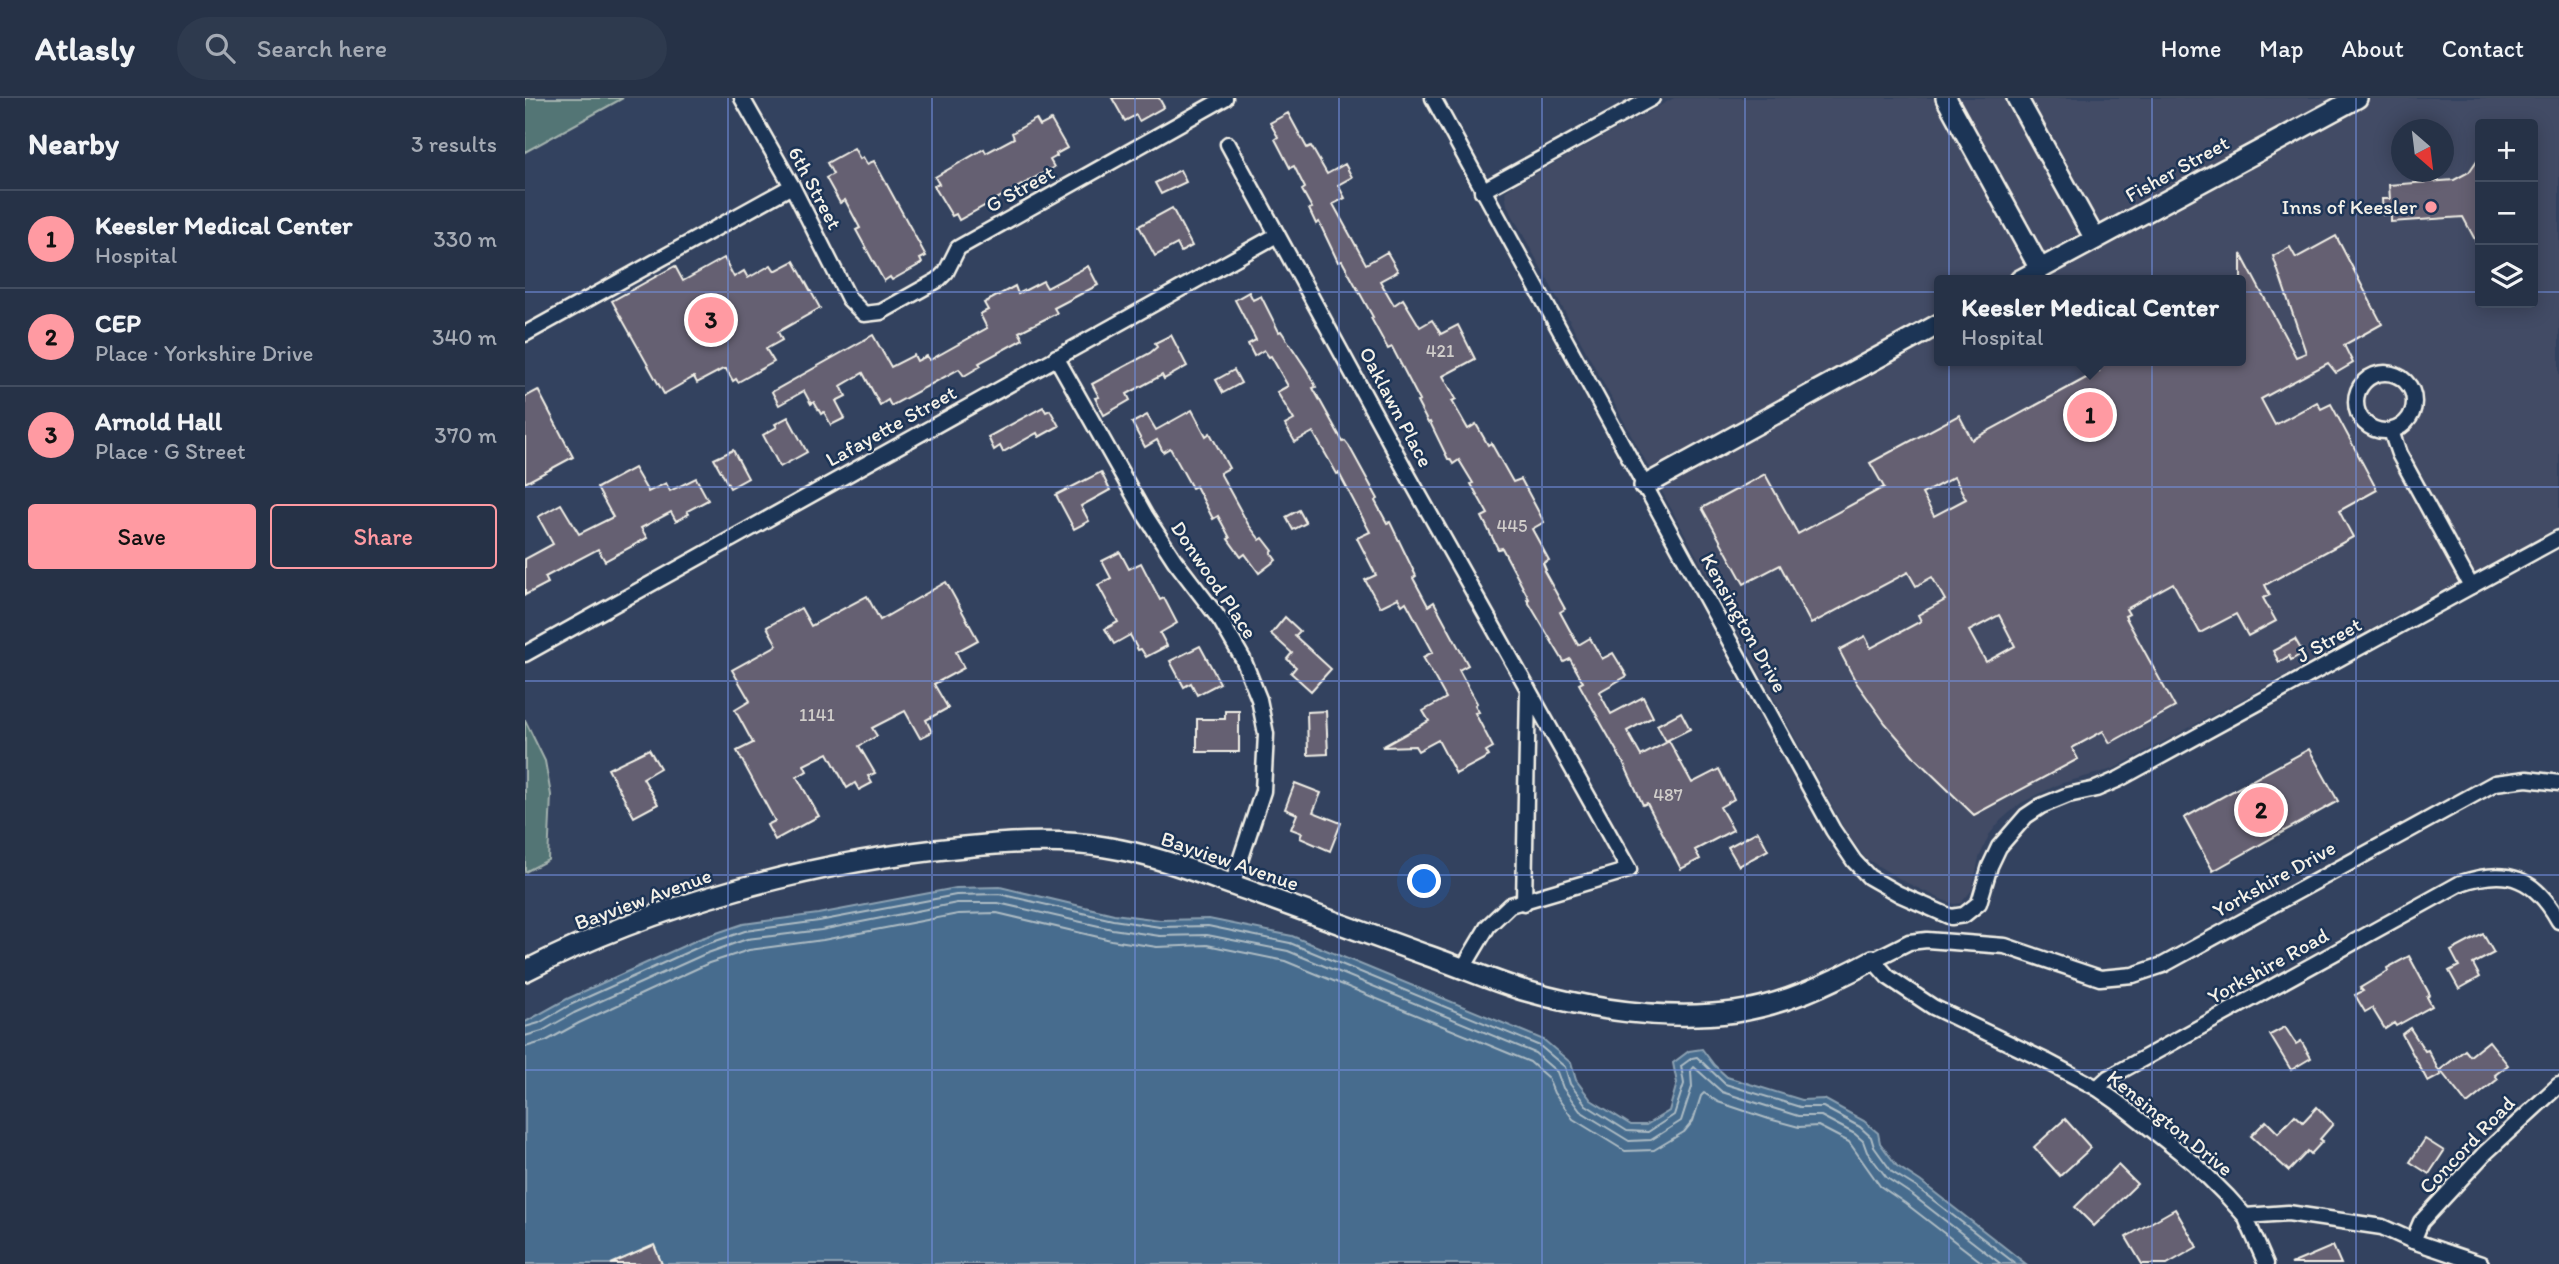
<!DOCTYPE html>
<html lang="en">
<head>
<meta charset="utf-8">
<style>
	body { margin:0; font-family:Itim,sans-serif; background:#2e3a4e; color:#f1f3f6 }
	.controls { position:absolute; right:21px; top:21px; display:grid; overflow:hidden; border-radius:7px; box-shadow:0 4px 18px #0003 }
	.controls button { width:63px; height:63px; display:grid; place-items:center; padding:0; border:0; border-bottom:2px solid #424d60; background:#263247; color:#f1f3f6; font:35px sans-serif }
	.compass { position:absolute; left:1866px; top:21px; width:63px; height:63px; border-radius:50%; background:#263247; box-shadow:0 4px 18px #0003; rotate:152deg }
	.you { position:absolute; left:900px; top:784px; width:24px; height:24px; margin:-18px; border:5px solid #fff; border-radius:50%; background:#1a73e8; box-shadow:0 0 0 10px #1a73e833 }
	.badge { display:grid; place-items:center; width:46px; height:46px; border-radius:50%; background:#ff9aa2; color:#111; font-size:23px; font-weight:700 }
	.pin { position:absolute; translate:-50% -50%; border:4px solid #fff; box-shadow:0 2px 7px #0006 }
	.popup { position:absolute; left:1409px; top:177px; width:312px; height:91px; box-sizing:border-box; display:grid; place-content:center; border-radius:7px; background:#263247; filter:drop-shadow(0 2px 5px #0005); font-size:23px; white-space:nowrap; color:#a4aab4 }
	.popup b { font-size:26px; color:#f1f3f6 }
	.popup::after { content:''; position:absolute; left:50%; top:100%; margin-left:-14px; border:14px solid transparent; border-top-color:#263247 }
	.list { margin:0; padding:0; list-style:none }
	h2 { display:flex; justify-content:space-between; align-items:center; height:91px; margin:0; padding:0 28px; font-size:30px }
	h2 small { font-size:23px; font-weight:400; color:#a4aab4 }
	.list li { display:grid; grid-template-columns:46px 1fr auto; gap:21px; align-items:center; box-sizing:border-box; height:98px; padding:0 28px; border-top:2px solid #424d60 }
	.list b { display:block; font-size:26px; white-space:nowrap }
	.list p { margin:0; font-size:23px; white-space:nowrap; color:#a4aab4 }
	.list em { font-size:23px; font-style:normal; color:#a4aab4 }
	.actions { display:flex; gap:14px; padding:21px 28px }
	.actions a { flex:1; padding:16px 0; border:2px solid #ff9aa2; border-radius:7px; text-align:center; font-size:24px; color:#ff9aa2 }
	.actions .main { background:#ff9aa2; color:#111 }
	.icon { flex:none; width:38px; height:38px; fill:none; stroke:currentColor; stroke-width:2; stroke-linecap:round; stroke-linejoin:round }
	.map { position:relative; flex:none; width:2034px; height:1166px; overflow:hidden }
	header { display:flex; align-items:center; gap:42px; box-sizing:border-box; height:98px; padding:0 35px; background:#263247; border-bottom:2px solid #424d60 }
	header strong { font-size:33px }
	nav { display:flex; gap:38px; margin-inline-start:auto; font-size:24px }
	.search { width:490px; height:63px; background:#2e3a4e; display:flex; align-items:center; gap:18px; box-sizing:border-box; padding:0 24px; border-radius:38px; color:#a4aab4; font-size:26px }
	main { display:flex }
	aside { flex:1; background:#263247 }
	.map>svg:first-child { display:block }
</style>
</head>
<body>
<header>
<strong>Atlasly</strong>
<div class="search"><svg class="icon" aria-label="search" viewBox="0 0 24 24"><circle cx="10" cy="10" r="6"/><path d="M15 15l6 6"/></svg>Search here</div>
<nav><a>Home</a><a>Map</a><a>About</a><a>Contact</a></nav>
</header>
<main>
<aside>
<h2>Nearby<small>3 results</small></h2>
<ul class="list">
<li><span class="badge">1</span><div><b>Keesler Medical Center</b><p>Hospital</p></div><em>330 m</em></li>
<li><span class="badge">2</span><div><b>CEP</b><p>Place · Yorkshire Drive</p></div><em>340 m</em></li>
<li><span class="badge">3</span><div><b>Arnold Hall</b><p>Place · G Street</p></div><em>370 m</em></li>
</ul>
<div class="actions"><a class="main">Save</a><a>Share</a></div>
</aside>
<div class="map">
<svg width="2034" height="1166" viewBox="0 0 2034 1166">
	<rect width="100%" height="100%" fill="#33425f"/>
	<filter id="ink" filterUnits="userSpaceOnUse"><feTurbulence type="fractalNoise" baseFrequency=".0143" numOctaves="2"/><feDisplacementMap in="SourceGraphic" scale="14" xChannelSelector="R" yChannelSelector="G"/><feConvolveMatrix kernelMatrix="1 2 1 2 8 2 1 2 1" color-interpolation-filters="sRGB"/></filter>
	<g filter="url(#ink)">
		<path fill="#424b65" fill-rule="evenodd" d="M 1149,0 L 2034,0 L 2034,429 L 1588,671 L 1534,686 L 1496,705 L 1476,722 L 1464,737 L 1454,760 L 1447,792 L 1436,805 L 1429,806 L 1418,802 L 1380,784 L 1340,760 L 1321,734 L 982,107 L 980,94 L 986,89 ZM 1955,26 L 2008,26 L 2008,205 L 1955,205 ZM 1876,32 L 1918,32 L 1918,74 L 1876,74 ZM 1414,182 L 1716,182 L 1716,263 L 1414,263 Z"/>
		<g fill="#527474" stroke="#a3b2ae" stroke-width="2">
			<polygon points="0,0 98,0 0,54"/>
			<polygon points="0,622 20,663 26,697 23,762 0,774"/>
		</g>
		<polygon fill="#466c8e" stroke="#8ca1b2" stroke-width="2" points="475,789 589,816 635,822 684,821 767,838 1019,942 1046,965 1051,982 1066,1002 1106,1027 1121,1027 1144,1013 1152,985 1148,965 1164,953 1177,951 1189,967 1202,979 1277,1002 1299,1001 1339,1023 1353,1035 1355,1045 1372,1068 1395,1083 1501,1166 0,1166 0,924 42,901 174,841 218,826 293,816 431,790"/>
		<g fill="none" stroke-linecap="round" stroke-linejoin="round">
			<g stroke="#aebcc4" stroke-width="2">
				<polyline points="0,929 14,925 45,907 176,848 220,833 294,823 431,797 474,796 588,822 635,829 683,828 765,845 1015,948 1040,969 1045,986 1061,1007 1102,1033 1123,1034 1149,1017 1159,986 1156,968 1167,960 1172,959 1200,986 1275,1009 1298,1009 1335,1029 1346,1039 1349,1049 1367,1074 1391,1089 1491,1166"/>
				<polyline points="0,938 17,933 49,915 180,856 222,841 296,832 432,805 473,805 587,831 635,838 682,837 763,853 1010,955 1032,974 1038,990 1055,1013 1104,1043 1126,1042 1156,1023 1167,989 1166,973 1169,969 1197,994 1273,1018 1296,1018 1330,1036 1338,1043 1342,1054 1362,1080 1386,1096 1476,1166"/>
				<polyline points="0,949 21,943 54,925 184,865 224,852 298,842 433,816 472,815 586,842 632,849 682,847 760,863 1005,964 1023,980 1029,995 1048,1021 1100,1053 1129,1052 1159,1034 1168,1023 1176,998 1179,995 1193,1004 1244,1021 1274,1029 1293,1028 1324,1044 1355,1088 1380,1105 1459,1166"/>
			</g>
		</g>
		<g fill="#656072" stroke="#f4f1e8" stroke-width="2" fill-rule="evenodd">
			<polygon points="587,0 634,0 639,9 614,23 611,17 600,23"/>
			<polygon points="763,15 782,50 786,48 802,76 820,66 827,79 813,87 820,100 808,106 841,166 862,154 873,173 855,183 869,207 878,201 895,229 907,222 916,236 933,227 950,261 918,278 931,301 927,303 943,331 951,326 963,347 966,345 988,384 996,381 1019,424 1007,431 1024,462 1018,465 1021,472 1019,473 1040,511 1035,514 1053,547 1065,540 1077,561 1088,555 1102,578 1074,594 1086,616 1118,599 1128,619 1102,633 1116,658 1144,643 1167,685 1194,671 1209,701 1195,709 1208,732 1170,752 1175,761 1156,771 1122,705 1118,707 1099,666 1054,586 1058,584 1045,561 1039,564 1002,502 1004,501 977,450 973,451 957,419 963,416 946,386 948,385 934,362 928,366 925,361 923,361 905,324 903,325 892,304 895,303 867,249 863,251 846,220 848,219 817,163 813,164 794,124 791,126 784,111 787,110 777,92 780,90 769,68 765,70 750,41 753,39 745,25"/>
			<polygon points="511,21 515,28 526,22 542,50 531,56 532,58 525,62 529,69 434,122 431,116 427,118 409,88 414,86 410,79 459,51 461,55 489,40 487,35"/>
			<polygon points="329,50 335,61 338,59 342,66 349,63 401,158 395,161 397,165 367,182 365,179 359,183 331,132 335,130 320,102 315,105 301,80 308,76 302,65"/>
			<polygon points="1955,58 1955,151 1938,119 1866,124 1866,117 1858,117 1857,101 1865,101 1864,87 1929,82 1944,74"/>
			<polygon points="655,72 661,84 636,96 630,85"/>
			<polygon points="647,110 667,148 656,154 652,146 630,158 614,128"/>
			<path d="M 1811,138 L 1857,226 L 1819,247 L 1828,265 L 1811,275 L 1803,265 L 1736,301 L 1750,327 L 1792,304 L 1796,311 L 1806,306 L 1852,392 L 1814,413 L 1828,439 L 1740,487 L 1745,497 L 1738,500 L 1751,523 L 1723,538 L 1711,516 L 1675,535 L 1648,485 L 1601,511 L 1604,516 L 1600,518 L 1650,609 L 1585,645 L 1578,633 L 1547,650 L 1553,661 L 1449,717 L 1392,662 L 1360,625 L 1331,584 L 1314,552 L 1340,538 L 1346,550 L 1396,523 L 1393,517 L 1420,502 L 1407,479 L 1391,488 L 1383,474 L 1286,526 L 1255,467 L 1219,486 L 1177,410 L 1240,376 L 1273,436 L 1359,389 L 1345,365 L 1434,317 L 1447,342 L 1574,273 L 1568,263 L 1716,263 L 1716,156 L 1771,259 L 1781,255 L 1748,158 L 1765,149 L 1771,160 ZM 1429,379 L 1441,401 L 1409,418 L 1397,396 ZM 1474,517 L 1490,548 L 1461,564 L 1444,533 Z"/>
			<polygon points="199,160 209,179 219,173 223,180 246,167 250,173 269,163 295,210 253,234 257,242 241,251 249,264 213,284 211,281 208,283 201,271 198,271 172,285 169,279 139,296 87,203 150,168 158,183"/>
			<polygon points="563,168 573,187 529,210 532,215 494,234 498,241 454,265 456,268 439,278 434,271 366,308 363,302 355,307 338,275 316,288 321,298 311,303 320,320 306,327 299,314 296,316 289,304 286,306 279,293 254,307 247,294 348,237 366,269 389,257 392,263 402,258 405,262 462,230 455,216 463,212 459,205 490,188 493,196 518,183 522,190"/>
			<polygon points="724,194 728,202 736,198 754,234 756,233 782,272 791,289 788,290 818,344 820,343 824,348 853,401 850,403 862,425 865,424 891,478 888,480 903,508 909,504 943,567 934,572 952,605 950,607 954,614 950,615 968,649 961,653 964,658 931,676 913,642 893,653 890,648 857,649 904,623 898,613 921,600 898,559 908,554 881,504 877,507 873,500 855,509 840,482 851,477 832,440 845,434 814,375 812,376 788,334 770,344 760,327 769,322 752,294 763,288 746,258 744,259 739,252 729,258 723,246 731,242 710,202"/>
			<polygon points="646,237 662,268 639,281 637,277 602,296 605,302 579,317 570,300 574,299 567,286 625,255 632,249 630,245"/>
			<polygon points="709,272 716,285 698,295 691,282"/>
			<polygon points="13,292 48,359 0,385 0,299"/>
			<polygon points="518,309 521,314 525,312 534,328 514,339 512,335 478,354 475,348 469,352 463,339"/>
			<polygon points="667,312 681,338 685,335 704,370 695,375 723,426 735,442 738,440 748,453 746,455 751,462 734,475 720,456 716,459 703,441 705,440 693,418 688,421 671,388 667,390 645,350 638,354 632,342 620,349 607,325 622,317 631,332"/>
			<polygon points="263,319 282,354 255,369 238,337 252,329 250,326"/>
			<polygon points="208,352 223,380 205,390 189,361"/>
			<polygon points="109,370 123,394 141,385 145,393 171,380 183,402 162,413 164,416 151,423 146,414 116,430 122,440 80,463 73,451 20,479 23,485 0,497 0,461 28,446 13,419 36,406 54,436 88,419 72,390"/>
			<polygon points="576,374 585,392 556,408 564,423 549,431 531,397"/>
			<polygon points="774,412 781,425 768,432 761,419"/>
			<polygon points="595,454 604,471 616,465 635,502 639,500 652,525 635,535 642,548 621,559 616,551 613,552 605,537 589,546 580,531 593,524 573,487 586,480 577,463"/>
			<polygon points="421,484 453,542 431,554 439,570 409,586 423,610 401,622 407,634 395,640 380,613 347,630 352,638 334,648 350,675 343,678 347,685 334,692 330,685 322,690 303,655 279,667 282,673 272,679 294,718 250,742 242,727 250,723 212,653 228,645 210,612 225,603 207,572 252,547 242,529 276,510 286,528 342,498 355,522"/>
			<polygon points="760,519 775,533 770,538 806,571 786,593 766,575 771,569 762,561 767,555 746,536"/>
			<polygon points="1770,541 1778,555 1766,562 1764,558 1754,564 1748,553"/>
			<polygon points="675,548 695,585 672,597 666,585 659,589 645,563"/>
			<polygon points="700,613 714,613 714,654 672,654 672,621 700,621"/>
			<polygon points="801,613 803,656 783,657 782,614"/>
			<polygon points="1156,614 1165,631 1141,643 1132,627"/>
			<polygon points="124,651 135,670 118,680 133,706 109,719 83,671"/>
			<polygon points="1784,651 1813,703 1688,773 1659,720"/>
			<polygon points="770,685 796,695 788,714 816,725 805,753 775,740 777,735 766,731 772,716 760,711"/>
			<polygon points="1233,733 1243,752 1214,768 1203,749"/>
			<polygon points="1958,836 1969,855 1948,866 1955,879 1934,891 1924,873 1934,868 1926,853"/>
			<polygon points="1884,858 1905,897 1902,899 1907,908 1871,928 1869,925 1860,931 1847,910 1840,914 1830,897 1838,893 1835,890 1863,873 1862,870"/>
			<polygon points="1760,929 1771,946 1776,943 1786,960 1766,972 1745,937"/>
			<polygon points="1885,930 1900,953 1903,952 1916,977 1903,984 1877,936"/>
			<polygon points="1964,943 1983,967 1970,977 1973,981 1942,1006 1915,972 1940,952 1945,958"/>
			<polygon points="1792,1009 1808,1026 1795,1041 1798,1043 1786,1056 1783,1053 1764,1073 1726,1038 1741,1023 1753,1035 1770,1017 1778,1024"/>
			<polygon points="1540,1021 1566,1050 1535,1078 1509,1049"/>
			<polygon points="1900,1041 1919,1053 1904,1076 1885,1064"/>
			<polygon points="1593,1067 1612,1086 1569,1128 1550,1109"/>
			<polygon points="1650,1111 1672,1149 1642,1166 1617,1166 1601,1139"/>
			<polygon points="129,1147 137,1166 86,1166"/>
			<polygon points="1808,1148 1816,1166 1766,1166"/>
		</g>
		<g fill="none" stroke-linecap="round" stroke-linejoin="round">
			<g stroke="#f4f1e8" stroke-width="19">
				<g id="street">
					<polyline points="217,0 267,88 324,201 339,216 356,214 413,182 421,174 433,150 700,0"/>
					<polyline points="908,0 1308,732 1329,763 1344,779 1374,796 1426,819 1439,817 1454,805 1465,768 1474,749 1501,718 1516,708 1543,697 1571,691 1594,681 2034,440"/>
					<polyline points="703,46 884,379 1003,591 999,805"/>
					<polyline points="957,93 1127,0"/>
					<polyline points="0,236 267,88"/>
					<polyline points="531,259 620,417 650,463 696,523 718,561 734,601 741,636 738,693 707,787"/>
					<circle cx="1860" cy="304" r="29"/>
					<polyline points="1866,333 1874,356 1946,488"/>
					<polyline points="0,556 752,137"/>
					<polyline points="938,870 963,828 985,807 1104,772 1004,593"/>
					<path d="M 1572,990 L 1583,980 L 1936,785 C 1983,769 2010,780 2034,823"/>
					<polyline points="1720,1118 1763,1115 1857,1129 1888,1143 1956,1166"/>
					<polyline points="1888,1143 1896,1124 1959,1056 2034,987"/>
					<polyline points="1741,1166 1720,1118 1703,1099 1669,1065 1592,1004 1572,990 1521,963 1408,909 1363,879 1348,862 1384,844 1402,842 1480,848 1575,880 1608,877 1638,867 1970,685 2002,681 2034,685"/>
				</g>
			</g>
			<g stroke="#f4f1e8" stroke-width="24">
				<g id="secondary">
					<polyline points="1421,0 1515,171"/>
					<polyline points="1492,0 1570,141"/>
					<polyline points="1495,182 1832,0"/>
					<polyline points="1119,388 1414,226"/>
					<path d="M 0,873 C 132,805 292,763 439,749 C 484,744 535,741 580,749 C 631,757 673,775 722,792 C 781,814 841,835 901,857 C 934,868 967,883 1001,893 C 1068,912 1140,923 1210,914 C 1259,907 1305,885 1348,862"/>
				</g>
			</g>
			<use href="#street" stroke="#1d3557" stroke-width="14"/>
			<use href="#secondary" stroke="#1d3557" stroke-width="19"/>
		</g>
	</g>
	<path fill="none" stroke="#738fde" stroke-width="2" stroke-opacity="0.55" d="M 203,0 L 203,1166M 407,0 L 407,1166M 610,0 L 610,1166M 814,0 L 814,1166M 1017,0 L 1017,1166M 1220,0 L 1220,1166M 1424,0 L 1424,1166M 1627,0 L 1627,1166M 1831,0 L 1831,1166M 0,194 L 1955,194M 2008,194 L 2034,194M 0,389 L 2034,389M 0,583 L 2034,583M 0,777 L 2034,777M 0,972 L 2034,972"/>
	<circle fill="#ff9aa2" stroke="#1d3557" stroke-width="2.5" cx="1906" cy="109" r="7"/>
	<g text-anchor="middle" stroke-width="5" stroke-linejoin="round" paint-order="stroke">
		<g font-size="18" fill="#d0cdca">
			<text x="915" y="259">421</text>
			<text x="987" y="434">445</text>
			<text x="292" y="623">1141</text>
			<text x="1143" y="703">487</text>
		</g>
		<g font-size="21" fill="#f4f1e8" stroke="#1d3557">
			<text transform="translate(1652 71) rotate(-29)" y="7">Fisher Street</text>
			<text transform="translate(290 90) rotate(62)" y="7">6th Street</text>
			<text transform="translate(495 91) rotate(-29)" y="7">G Street</text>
			<text transform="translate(871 309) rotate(62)" y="7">Oaklawn Place</text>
			<text transform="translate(366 328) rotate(-29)" y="7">Lafayette Street</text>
			<text transform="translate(689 482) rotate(56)" y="7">Donwood Place</text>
			<text transform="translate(1219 525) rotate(61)" y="7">Kensington Drive</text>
			<text transform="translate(1804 542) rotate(-29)" y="7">J Street</text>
			<text transform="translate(705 763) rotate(19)" y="7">Bayview Avenue</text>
			<text transform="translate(1749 781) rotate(-29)" y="7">Yorkshire Drive</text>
			<text transform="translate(118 801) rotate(-20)" y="7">Bayview Avenue</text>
			<text transform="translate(1743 868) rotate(-29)" y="7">Yorkshire Road</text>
			<text transform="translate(1645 1025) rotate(39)" y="7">Kensington Drive</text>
			<text transform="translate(1942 1047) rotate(-46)" y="7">Concord Road</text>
		</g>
		<g font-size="21" fill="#f4f1e8" stroke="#1d3557" text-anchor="end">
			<text x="1892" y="116">Inns of Keesler</text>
		</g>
	</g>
</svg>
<div class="controls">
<button>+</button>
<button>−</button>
<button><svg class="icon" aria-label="layers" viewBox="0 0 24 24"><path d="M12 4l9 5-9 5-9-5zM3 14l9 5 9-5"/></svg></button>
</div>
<svg class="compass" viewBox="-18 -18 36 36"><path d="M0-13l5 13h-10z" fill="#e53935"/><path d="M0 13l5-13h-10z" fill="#a4aab4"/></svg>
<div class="you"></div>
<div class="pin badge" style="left:1565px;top:317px">1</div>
<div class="popup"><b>Keesler Medical Center</b>Hospital</div>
<div class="pin badge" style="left:1736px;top:712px">2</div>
<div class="pin badge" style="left:186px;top:222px">3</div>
</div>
</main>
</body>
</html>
